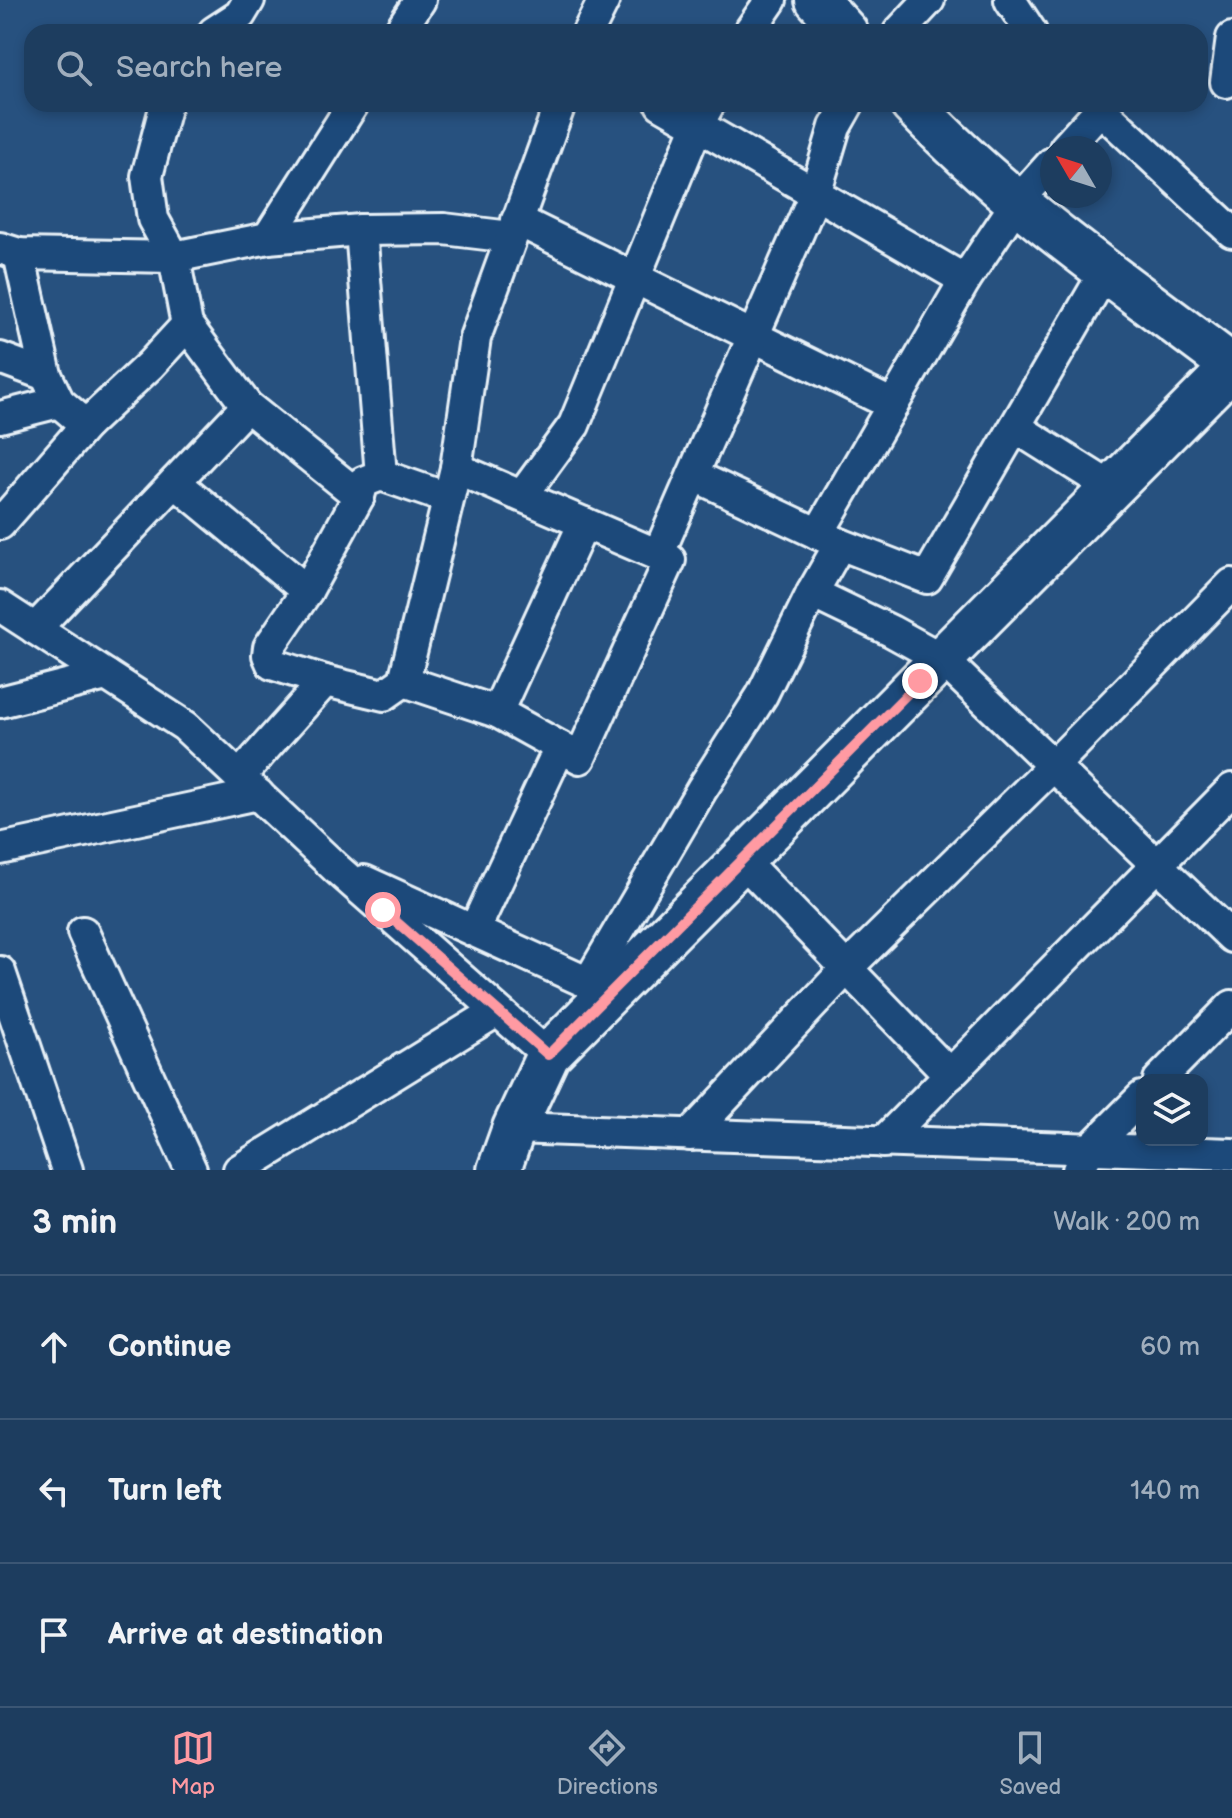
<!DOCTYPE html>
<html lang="en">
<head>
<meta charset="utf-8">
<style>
	body { margin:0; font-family:"Balsamiq Sans",sans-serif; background:#254465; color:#f1f3f6 }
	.controls { position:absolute; right:24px; bottom:24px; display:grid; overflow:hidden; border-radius:16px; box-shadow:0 4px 12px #0003 }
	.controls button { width:72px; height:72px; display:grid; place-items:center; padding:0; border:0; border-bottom:2px solid #3b5674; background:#1d3d5f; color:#f1f3f6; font:40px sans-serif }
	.compass { position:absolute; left:1040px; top:136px; width:72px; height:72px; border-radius:50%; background:#1d3d5f; box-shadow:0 4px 12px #0003; rotate:309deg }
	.stop { position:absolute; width:24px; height:24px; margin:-18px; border:6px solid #ff9aa2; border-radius:50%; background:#fff }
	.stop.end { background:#ff9aa2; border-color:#fff; box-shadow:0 2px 8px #0008 }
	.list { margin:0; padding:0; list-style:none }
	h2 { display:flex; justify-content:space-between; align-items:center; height:104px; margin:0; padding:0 32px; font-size:34px }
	h2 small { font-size:26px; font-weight:400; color:#a0aebd }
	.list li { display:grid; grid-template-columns:52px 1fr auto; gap:24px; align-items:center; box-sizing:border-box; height:144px; padding:0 32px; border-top:2px solid #3b5674 }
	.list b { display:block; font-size:30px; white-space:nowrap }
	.list em { font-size:26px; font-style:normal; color:#a0aebd }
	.icon { flex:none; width:44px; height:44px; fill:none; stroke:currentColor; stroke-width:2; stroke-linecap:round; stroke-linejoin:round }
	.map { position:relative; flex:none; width:1232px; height:1170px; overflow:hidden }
	.search { position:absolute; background:#1d3d5f; box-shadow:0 4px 12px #0003; left:24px; right:24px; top:24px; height:88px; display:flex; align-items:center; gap:20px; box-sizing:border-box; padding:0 28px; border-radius:24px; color:#a0aebd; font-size:30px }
	.sheet { height:536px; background:#1d3d5f }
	nav { display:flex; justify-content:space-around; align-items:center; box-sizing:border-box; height:112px; border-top:2px solid #3b5674; background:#1d3d5f; font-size:22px; color:#a0aebd }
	nav a { display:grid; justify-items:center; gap:4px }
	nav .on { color:#ff9aa2 }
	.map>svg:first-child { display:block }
</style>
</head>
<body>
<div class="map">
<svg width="1232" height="1170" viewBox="0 0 1232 1170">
	<rect width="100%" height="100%" fill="#27517f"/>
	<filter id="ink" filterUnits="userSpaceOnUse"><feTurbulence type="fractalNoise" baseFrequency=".0125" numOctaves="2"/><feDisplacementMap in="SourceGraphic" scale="16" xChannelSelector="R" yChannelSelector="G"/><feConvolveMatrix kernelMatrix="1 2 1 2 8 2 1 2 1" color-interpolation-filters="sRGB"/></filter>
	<g filter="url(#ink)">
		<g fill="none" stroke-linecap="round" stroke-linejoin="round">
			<g stroke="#e8f1f8" stroke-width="36">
				<g id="street">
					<polyline points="1010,0 1031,32"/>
					<polyline points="214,32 240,15 249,0"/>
					<polyline points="399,32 420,0"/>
					<polyline points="588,32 604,0"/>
					<polyline points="749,32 771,0"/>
					<polyline points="899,32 929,0"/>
					<polyline points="1226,82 1232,38"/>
					<polyline points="166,104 147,176 153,219 174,257 187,325 247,406 359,496"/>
					<polyline points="661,104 965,280"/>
					<polyline points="1100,109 1232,232"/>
					<polyline points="1065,148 1105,104"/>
					<polyline points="517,220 893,405"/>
					<polyline points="361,230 381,475"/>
					<polyline points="268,238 353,104"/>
					<polyline points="0,248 19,254 174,257 268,238 361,230 444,229 511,237"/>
					<polyline points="19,254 46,375 59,402 86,425"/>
					<polyline points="0,358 46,375"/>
					<polyline points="0,417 59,402"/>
					<polyline points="1015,427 1112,488"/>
					<polyline points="693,475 840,544 927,578 1106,270"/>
					<polyline points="175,482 307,591"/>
					<polyline points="522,496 574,425 697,126 709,104"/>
					<polyline points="447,498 381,475 363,482 359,496 307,591 269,647 268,655 272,664 325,681 384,695 404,681 456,468 475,338 560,104"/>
					<polyline points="0,524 86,425 150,365 187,325"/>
					<polyline points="818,534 965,280 1017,202 1052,163"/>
					<polyline points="658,555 815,194 835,127 848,104"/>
					<polyline points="812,593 891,631 942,659 1232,937"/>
					<polyline points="0,606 185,726 337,869 548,1055"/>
					<polyline points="35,629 247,406"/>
					<polyline points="404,681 497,712 580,758 670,560 456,468"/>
					<polyline points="0,702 106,675"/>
					<polyline points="497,712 584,523"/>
					<polyline points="239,777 325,681"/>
					<polyline points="0,849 258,794"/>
					<polyline points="742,860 950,1075"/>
					<polyline points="364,881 604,990"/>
					<polyline points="474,931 560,747"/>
					<polyline points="83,932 191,1170"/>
					<polyline points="0,972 67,1170"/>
					<polyline points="588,983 702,789 762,695 812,593 840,544"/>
					<polyline points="1159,1080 1232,1006"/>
					<polyline points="514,1128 1232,1154"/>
					<polyline points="690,1135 847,968 1053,766 1232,584"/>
					<polyline points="883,1142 1232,789"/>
					<polyline points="239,1170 497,1011"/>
					<polyline points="1078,1170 1090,1149 1142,1097"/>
				</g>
			</g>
			<g stroke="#e8f1f8" stroke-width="48">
				<g id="secondary">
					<polyline points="817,0 846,32"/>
					<path d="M 912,104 C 1006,204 1123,283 1232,366"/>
					<polyline points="499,1170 514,1128 548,1055 1232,367"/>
				</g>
			</g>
			<use href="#street" stroke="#1f4a7a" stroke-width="30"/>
			<use href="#secondary" stroke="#1f4a7a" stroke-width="42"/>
		</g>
	</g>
	<g fill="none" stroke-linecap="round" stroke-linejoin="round" filter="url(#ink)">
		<polyline stroke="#ff9aa2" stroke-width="10" points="383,910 548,1055 920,681"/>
	</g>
</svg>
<div class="controls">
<button><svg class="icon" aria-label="layers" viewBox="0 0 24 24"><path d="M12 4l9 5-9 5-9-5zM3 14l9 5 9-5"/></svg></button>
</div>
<svg class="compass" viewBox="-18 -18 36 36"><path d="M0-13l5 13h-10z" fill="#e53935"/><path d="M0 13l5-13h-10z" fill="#a0aebd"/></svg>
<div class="stop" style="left:383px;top:910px"></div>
<div class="stop end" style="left:920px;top:681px"></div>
<div class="search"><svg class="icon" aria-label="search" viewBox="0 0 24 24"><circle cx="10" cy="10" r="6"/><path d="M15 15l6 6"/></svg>Search here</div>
</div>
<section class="sheet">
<h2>3 min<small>Walk · 200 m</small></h2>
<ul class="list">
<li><svg class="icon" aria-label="ahead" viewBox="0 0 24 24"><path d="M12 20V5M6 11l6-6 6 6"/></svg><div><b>Continue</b></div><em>60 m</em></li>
<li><svg class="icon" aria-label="left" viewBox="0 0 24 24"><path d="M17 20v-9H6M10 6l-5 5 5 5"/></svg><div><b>Turn left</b></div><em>140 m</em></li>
<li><svg class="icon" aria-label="arrive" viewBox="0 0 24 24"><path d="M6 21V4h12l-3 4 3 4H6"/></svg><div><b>Arrive at destination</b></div></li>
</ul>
</section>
<nav>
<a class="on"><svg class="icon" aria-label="map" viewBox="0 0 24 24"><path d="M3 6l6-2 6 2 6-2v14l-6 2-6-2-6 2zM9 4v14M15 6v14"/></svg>Map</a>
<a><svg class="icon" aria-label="directions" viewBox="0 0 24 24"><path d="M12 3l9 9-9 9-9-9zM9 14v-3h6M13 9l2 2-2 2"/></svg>Directions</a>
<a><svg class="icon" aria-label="saved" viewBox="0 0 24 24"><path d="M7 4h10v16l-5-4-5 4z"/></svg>Saved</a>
</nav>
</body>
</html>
